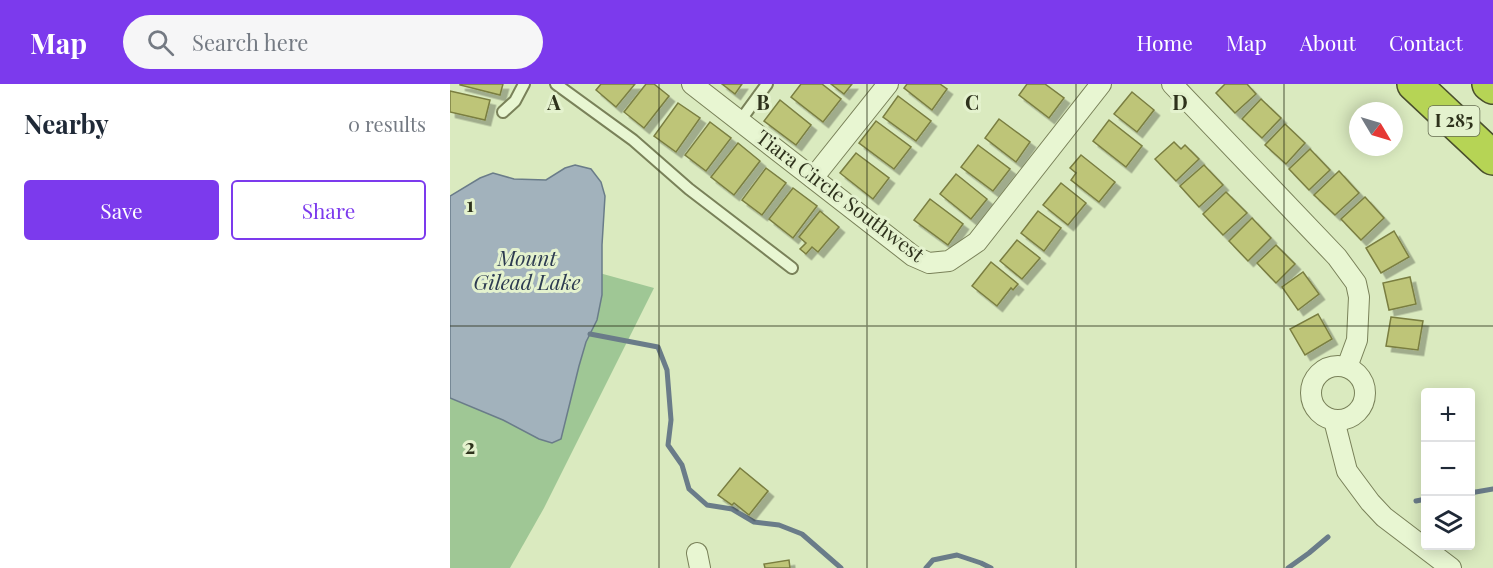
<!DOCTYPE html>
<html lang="en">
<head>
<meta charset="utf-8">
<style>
	body { margin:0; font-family:"Playfair Display",serif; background:#f6f6f7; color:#1f2937 }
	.controls { position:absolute; right:18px; bottom:18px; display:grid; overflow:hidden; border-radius:6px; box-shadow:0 3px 15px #0003 }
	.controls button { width:54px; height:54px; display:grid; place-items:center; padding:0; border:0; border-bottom:2px solid #e0e1e3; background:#fff; color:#1f2937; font:30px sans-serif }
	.compass { position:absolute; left:899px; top:18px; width:54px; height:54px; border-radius:50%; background:#fff; box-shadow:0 3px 15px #0003; rotate:128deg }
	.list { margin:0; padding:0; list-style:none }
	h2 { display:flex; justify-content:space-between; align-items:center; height:78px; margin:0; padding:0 24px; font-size:26px }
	h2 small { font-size:20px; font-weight:400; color:#747a83 }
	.actions { display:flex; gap:12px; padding:18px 24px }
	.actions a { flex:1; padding:14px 0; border:2px solid #7c3aed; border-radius:6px; text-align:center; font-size:21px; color:#7c3aed }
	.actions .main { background:#7c3aed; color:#fff }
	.icon { flex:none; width:33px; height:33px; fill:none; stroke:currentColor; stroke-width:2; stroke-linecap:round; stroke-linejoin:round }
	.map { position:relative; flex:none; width:1043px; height:484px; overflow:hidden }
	header { display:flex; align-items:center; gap:36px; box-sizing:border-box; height:84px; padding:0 30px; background:#7c3aed; color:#fff }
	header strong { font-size:28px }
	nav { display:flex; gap:33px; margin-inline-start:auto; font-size:21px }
	.search { width:420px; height:54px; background:#f6f6f7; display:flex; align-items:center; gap:15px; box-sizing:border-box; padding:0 21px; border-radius:33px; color:#747a83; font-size:22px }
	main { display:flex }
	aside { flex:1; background:#fff }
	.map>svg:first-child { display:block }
</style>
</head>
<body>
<header>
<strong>Map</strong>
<div class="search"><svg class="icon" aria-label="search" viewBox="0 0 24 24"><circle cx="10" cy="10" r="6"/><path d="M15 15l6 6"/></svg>Search here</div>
<nav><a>Home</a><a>Map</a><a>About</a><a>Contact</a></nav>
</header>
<main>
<aside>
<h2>Nearby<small>0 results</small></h2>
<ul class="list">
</ul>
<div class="actions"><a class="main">Save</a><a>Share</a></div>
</aside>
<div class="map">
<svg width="1043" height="484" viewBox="0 0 1043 484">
	<defs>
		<filter id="shadow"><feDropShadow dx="5.5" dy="5.5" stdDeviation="0" flood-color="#0004"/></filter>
	</defs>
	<rect width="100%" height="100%" fill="#daeabf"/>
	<polygon fill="#9fc795" points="0,148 204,204 94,424 60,484 0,484"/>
	<polygon fill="#a2b2bc" stroke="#6a7c89" stroke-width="1.5" points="125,81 141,85 151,98 155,112 152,161 152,211 147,236 136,258 129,282 111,355 102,359 89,355 53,336 0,314 0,112 30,94 43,89 64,95 96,96 115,84"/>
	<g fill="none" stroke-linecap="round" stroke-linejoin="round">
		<g stroke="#6a7c89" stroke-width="5">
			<polyline points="140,250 208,263 217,286 221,336 218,361 232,381 239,405 257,421 282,425 304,438 329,441 352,450 391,484"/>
			<polyline points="1020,409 1043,405"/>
			<polyline points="966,417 976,415"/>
			<polyline points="476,484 483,476 507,471 531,479 541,484"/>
			<polyline points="838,484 859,469 878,453"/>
		</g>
	</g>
	<g fill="#bec578" stroke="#7a7e41" stroke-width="1.5" filter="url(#shadow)">
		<polygon points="10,0 53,0 50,11 10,1"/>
		<polygon points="151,0 185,0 166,23 146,6"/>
		<polygon points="196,0 204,0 219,12 194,44 174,28"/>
		<polygon points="272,0 292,0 285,10"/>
		<polygon points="351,0 372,0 391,15 373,38 341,13"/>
		<polygon points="381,0 402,0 394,10"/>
		<polygon points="457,0 490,0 497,5 482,26 454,4"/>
		<polygon points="577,0 595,0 614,14 599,34 569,11"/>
		<polygon points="775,0 797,0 806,10 785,29 766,9"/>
		<polygon points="0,7 40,16 35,36 0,28"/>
		<polygon points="682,8 704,26 687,48 664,30"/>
		<polygon points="448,12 481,37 466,57 433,33"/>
		<polygon points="811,15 831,34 812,54 792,35"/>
		<polygon points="330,16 361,41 346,61 314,37"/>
		<polygon points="228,19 250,34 226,68 204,52"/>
		<polygon points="549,35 580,58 566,78 535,54"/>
		<polygon points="659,36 692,62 676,83 643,57"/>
		<polygon points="426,37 461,63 444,85 409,59"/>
		<polygon points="260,38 281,54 256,87 235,71"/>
		<polygon points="835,40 855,59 836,80 815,61"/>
		<polygon points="724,58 731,65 735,61 749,75 726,97 705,75"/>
		<polygon points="288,59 310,77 284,111 261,93"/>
		<polygon points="528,61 560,85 543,107 511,83"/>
		<polygon points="860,65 880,86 859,106 839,85"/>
		<polygon points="406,69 439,94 423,115 390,89"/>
		<polygon points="631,71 665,98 649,118 621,96 626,89 620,84"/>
		<polygon points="754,81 773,101 749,123 730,102"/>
		<polygon points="316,84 336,99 312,131 292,116"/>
		<polygon points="889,87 909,109 885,131 864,111"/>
		<polygon points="506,90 537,115 521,135 490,110"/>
		<polygon points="611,99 636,119 618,141 593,121"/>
		<polygon points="343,104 367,122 343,154 319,135"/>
		<polygon points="776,108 797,129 773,151 753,130"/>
		<polygon points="915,113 934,134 911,156 891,135"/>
		<polygon points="480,115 513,140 498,161 464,136"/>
		<polygon points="370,127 389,143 368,168 362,163 356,170 350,165 356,159 349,153"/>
		<polygon points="588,127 611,144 594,167 571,149"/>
		<polygon points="802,134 821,154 798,177 779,157"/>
		<polygon points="944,147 959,173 931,189 916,164"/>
		<polygon points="567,156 590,174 572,195 550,177"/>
		<polygon points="826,161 845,180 826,199 807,179"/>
		<polygon points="541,178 568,200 563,206 561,204 547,222 522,202"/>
		<polygon points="853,188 869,210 848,226 832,203"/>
		<polygon points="960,193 966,220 939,226 933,199"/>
		<polygon points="868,230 882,255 855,271 840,245"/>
		<polygon points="941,233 973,237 968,266 936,262"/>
		<polygon points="290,384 318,407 299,431 284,419 282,421 268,411"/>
		<polygon points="339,476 340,484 315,484 314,480"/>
	</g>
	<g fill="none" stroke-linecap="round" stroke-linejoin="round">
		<g stroke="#798159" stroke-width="14">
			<g id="service">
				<polyline points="106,0 183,56 239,105 342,184"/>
				<polyline points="53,28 65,17 74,0"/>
				<polyline points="290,37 317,0"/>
			</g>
		</g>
		<g stroke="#798159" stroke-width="22">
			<g id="minor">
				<polyline points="242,0 463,172 479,179 499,177 527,158 651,0"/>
				<polyline points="722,0 887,173 906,199 909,213 907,256 897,283"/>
				<polyline points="363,94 438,0"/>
				<circle cx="888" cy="309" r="27"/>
				<polyline points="884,336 897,387 920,418 934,433 1001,484"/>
				<polyline points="247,469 250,484"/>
			</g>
		</g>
		<g stroke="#4a4f2d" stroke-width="36">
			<g id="motorway">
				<polyline points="964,0 1043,74"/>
				<polyline points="1039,0 1043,3"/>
			</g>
		</g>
		<use href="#service" stroke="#e8f6d2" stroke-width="10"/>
		<use href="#minor" stroke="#e8f6d2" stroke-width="20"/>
		<use href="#motorway" stroke="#b6d455" stroke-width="33"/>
	</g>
	<path fill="none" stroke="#2e321c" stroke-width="1.5" stroke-opacity="0.55" d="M 209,0 L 209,484M 417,0 L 417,484M 626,0 L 626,484M 834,0 L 834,484M 0,242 L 1043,242"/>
	<g text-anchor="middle" stroke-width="6" stroke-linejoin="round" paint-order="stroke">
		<rect fill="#e4f2ce" stroke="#656c51" stroke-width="1.5" x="978.5" y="22" width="51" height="30" rx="4.5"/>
		<g font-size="18" font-weight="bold" fill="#2e321c">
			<text x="1004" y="43">I 285</text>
		</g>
		<g font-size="20" fill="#2e321c" stroke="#e4f2ce">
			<text transform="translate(390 112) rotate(37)" y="7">Tiara Circle Southwest</text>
		</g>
		<g font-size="21" font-style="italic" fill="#2d3b51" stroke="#e4f2ce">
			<text x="77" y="182">Mount<tspan x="77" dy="24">Gilead Lake</tspan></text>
		</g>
	</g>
	<g font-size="20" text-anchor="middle" font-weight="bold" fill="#2e321c" stroke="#e4f2ce" stroke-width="6" stroke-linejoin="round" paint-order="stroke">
		<text x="104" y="26">A</text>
		<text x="313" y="26">B</text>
		<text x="522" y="26">C</text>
		<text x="730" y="26">D</text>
		<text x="20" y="128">1</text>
		<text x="20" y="370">2</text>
	</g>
</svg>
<div class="controls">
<button>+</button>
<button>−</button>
<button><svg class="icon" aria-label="layers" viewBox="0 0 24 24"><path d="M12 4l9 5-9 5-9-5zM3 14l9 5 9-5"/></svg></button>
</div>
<svg class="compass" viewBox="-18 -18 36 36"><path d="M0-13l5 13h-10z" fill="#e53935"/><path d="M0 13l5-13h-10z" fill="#747a83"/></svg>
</div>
</main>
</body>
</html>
